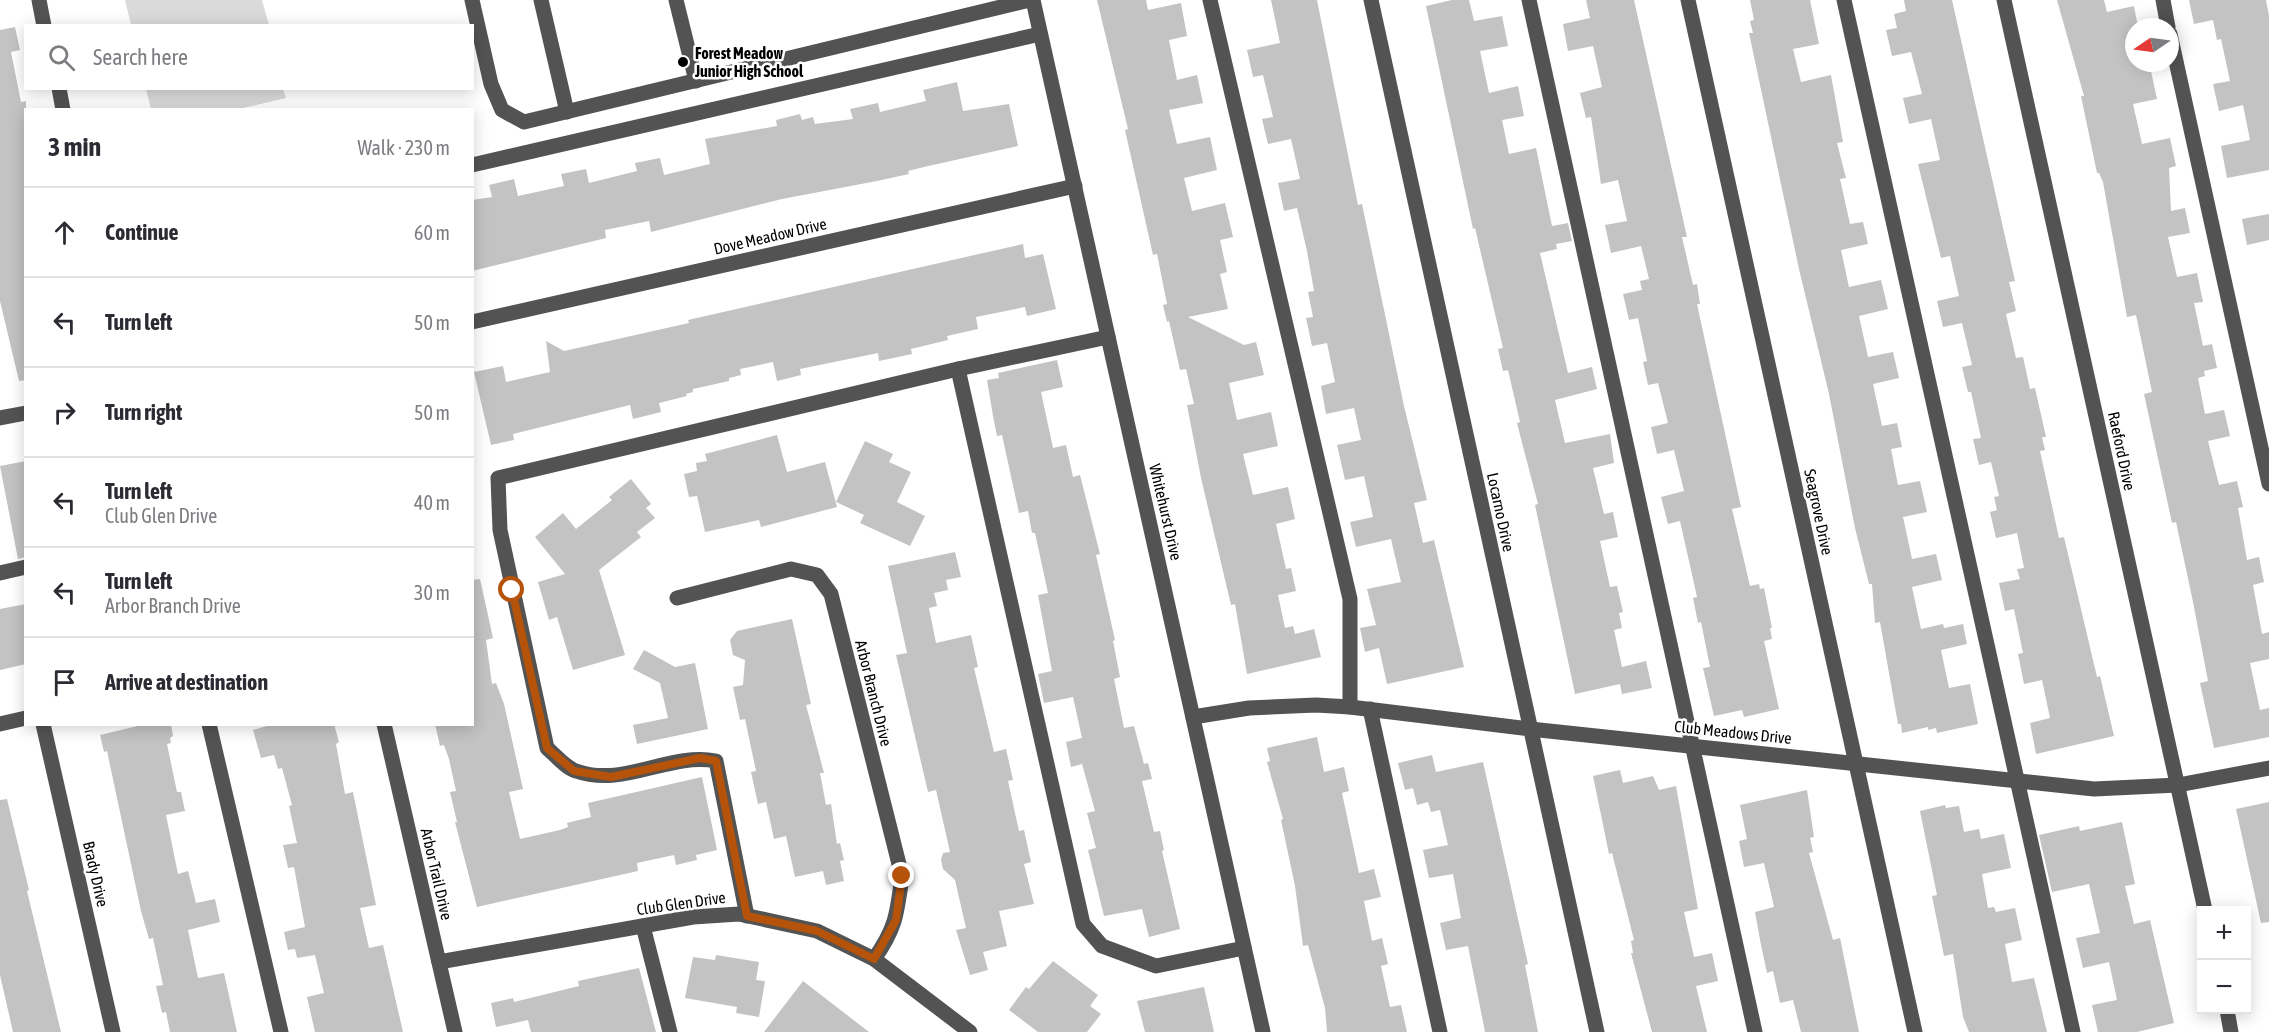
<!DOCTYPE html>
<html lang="en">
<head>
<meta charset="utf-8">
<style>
	body { margin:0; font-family:"Asap Condensed",sans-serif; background:#f7f7f7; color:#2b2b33 }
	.controls { position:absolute; right:18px; bottom:18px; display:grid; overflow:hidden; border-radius:0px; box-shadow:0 3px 15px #0003 }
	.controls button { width:54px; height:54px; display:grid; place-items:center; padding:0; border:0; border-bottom:2px solid #e1e1e2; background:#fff; color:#2b2b33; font:30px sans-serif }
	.compass { position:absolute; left:2125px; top:18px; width:54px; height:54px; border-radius:50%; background:#fff; box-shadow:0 3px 15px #0003; rotate:257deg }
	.stop { position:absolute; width:18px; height:18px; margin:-14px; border:4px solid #b45309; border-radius:50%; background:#fff }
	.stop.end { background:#b45309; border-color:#fff; box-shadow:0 2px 6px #0008 }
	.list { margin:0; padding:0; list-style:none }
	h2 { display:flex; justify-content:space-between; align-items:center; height:78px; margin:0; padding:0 24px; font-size:26px }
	h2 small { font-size:20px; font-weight:400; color:#7c7c81 }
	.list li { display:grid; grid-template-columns:39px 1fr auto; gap:18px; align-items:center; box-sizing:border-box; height:90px; padding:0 24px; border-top:2px solid #e1e1e2 }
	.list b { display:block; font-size:22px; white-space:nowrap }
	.list p { margin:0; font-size:20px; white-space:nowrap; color:#7c7c81 }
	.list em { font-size:20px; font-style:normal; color:#7c7c81 }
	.icon { flex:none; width:33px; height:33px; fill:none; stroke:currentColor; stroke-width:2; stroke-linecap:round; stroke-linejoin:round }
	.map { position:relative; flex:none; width:2269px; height:1032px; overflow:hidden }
	.search { position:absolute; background:#fff; box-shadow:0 3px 15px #0003; left:24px; top:24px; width:450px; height:66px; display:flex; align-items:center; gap:15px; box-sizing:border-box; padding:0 21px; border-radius:0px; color:#7c7c81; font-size:22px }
	.panel { position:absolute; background:#fff; box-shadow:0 3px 15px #0003; left:24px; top:108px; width:450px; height:618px; border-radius:0px }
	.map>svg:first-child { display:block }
</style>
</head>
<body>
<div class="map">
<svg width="2269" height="1032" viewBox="0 0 2269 1032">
	<rect width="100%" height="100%" fill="#fff"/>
	<g fill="#dadada">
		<polygon points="125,0 262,0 269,25 131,25"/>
		<polygon points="146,89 283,89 286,98 239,109 151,109"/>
	</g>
	<g fill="#c3c3c3">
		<polygon points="1097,0 1146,0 1148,10 1181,3 1187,36 1169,40 1177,80 1197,75 1203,103 1169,110 1177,144 1210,137 1217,170 1184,178 1192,211 1225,203 1233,237 1220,240 1227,272 1220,274 1228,309 1188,317 1244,345 1256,342 1264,375 1229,383 1237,420 1271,412 1278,446 1243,454 1253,495 1288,487 1295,519 1276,524 1286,569 1291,568 1296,591 1278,595 1285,628 1293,626 1295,634 1314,629 1321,657 1247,674 1235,604 1231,605 1201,478 1187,405 1194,404 1186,369 1180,370 1169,321 1167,322 1163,305 1167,304 1157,254 1153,255 1125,130 1128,129"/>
		<polygon points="1271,0 1317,0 1358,205 1362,204 1404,406 1427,500 1414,503 1423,543 1434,540 1464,667 1387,684 1379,648 1365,652 1360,628 1376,625 1367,589 1401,582 1391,539 1356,547 1350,522 1373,517 1364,476 1345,480 1337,445 1361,440 1354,408 1326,414 1321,386 1335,382 1327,343 1312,346 1306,318 1313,317 1308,292 1314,291 1307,251 1297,208 1284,211 1278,183 1300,179 1291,139 1268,144 1262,119 1273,117 1263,75 1253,77 1247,50 1280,43"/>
		<polygon points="1452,0 1469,0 1474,21 1502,16 1508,46 1480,51 1489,93 1518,86 1524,116 1502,120 1509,154 1536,148 1552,226 1568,223 1572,241 1556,244 1557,249 1540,253 1568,373 1592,367 1597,389 1555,400 1565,443 1610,434 1614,463 1593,468 1604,514 1613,512 1618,537 1600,541 1610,587 1617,586 1623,612 1619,613 1622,628 1614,630 1622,667 1646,661 1652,688 1622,694 1620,684 1575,694 1535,505 1538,504 1520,435 1517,423 1520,422 1508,370 1503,371 1498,349 1503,348 1475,228 1473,229 1426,6"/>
		<polygon points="1586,0 1634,0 1687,237 1682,237 1693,285 1697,284 1700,304 1697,304 1741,507 1732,509 1750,586 1759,584 1760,589 1764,588 1772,628 1770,628 1772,639 1764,641 1779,709 1744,717 1742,710 1714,716 1703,668 1710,667 1701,622 1698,623 1693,598 1697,597 1680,521 1668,524 1661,497 1684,491 1674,450 1657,454 1651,427 1668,423 1658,383 1648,385 1643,362 1647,361 1638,318 1629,320 1623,294 1642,290 1640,281 1649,279 1641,246 1611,253 1605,225 1627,221 1618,180 1601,184 1591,117 1586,118 1580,93 1602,87 1593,46 1568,51 1563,24 1590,18"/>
		<polygon points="1750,0 1810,0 1819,44 1793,49 1801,82 1831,75 1843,142 1837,143 1846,178 1840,179 1850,224 1863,222 1868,244 1841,250 1849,287 1881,280 1888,309 1859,316 1868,357 1893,352 1899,378 1873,384 1882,426 1897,423 1902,447 1891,449 1898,485 1920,481 1927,512 1903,517 1912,559 1936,554 1942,580 1912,587 1921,629 1943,624 1944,628 1963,624 1967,644 1941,650 1949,688 1970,684 1978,724 1937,733 1936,728 1928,730 1928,727 1902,733 1901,724 1898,724 1880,622 1875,623 1872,584 1869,584 1855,528 1829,394 1799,269 1749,33 1753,33 1750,21 1754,20"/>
		<polygon points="1904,0 1952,0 2015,281 2009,282 2016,311 2006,314 2016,358 2023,357 2030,389 2035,388 2046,437 2042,437 2045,450 2040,451 2059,538 2064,537 2097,677 2100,676 2114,736 2036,754 2030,723 2050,718 2042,680 2024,684 2018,654 2023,653 2014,609 2005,611 1999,583 2020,579 2017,569 2024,568 2017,533 1996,538 1990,512 1997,510 1994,497 1999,496 1991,462 1979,465 1973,439 1981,438 1971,392 1968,392 1962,367 1972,365 1962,323 1943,327 1937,301 1959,296 1950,256 1941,258 1918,164 1940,160 1931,119 1909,124 1903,98 1922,94 1911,52 1892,56 1886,30 1897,28 1894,14 1906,11"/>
		<polygon points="2057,0 2104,0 2107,12 2134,6 2138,27 2134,27 2134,63 2146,63 2148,72 2151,71 2157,99 2133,104 2142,144 2170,138 2176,166 2169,168 2171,211 2185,208 2190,233 2168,237 2177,277 2197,273 2203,302 2194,303 2203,346 2212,344 2217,368 2204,371 2205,376 2198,378 2205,414 2224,410 2230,436 2208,441 2219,485 2237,481 2243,507 2238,508 2247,560 2259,557 2264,582 2253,585 2262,634 2269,632 2269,659 2250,663 2260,710 2269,708 2269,737 2214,748 2200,683 2208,681 2193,602 2176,522 2172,523 2144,394 2152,392 2136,315 2127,317 2103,182 2099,173 2097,173 2081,96 2084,96"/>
		<polygon points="2189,0 2266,0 2269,16 2269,170 2227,178 2221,146 2250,140 2243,105 2219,111 2213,84 2230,81 2221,39 2217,40 2213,20 2194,24"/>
		<polygon points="15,27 20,50 11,52 21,102 26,101 26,380 19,381 0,301 0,30"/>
		<polygon points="957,82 963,111 1009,104 1018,146 924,167 908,171 909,174 877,181 782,199 651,232 649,221 605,230 606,238 472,271 472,200 492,197 489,185 514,179 518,196 564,186 561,174 586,169 589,183 637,171 635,163 660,158 664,175 710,164 705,139 777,126 776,120 800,114 802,120 813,117 815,124 853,119 850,109 878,103 880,112 926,101 923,90"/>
		<polygon points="2269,214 2269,240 2247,245 2242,219"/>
		<polygon points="1023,244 1025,258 1043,254 1056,309 1027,316 1025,307 976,317 978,329 947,336 948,340 911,349 912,354 879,361 878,353 800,369 801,375 777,381 773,362 740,369 741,375 729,378 729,381 693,389 693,392 686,394 687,396 659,403 661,412 633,419 630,405 513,434 514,440 491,445 474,372 503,366 506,382 550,372 546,341 564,351 689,323 688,320"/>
		<polygon points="1057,360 1063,387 1041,392 1053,448 1066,445 1073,477 1080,475 1100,554 1096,555 1115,640 1113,641 1120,677 1114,679 1124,728 1134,726 1144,764 1148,763 1152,779 1142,781 1154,832 1160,831 1164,850 1162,851 1180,929 1149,937 1142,909 1104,916 1088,850 1096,848 1087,813 1095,811 1082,764 1071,767 1066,742 1082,738 1073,697 1044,703 1038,674 1052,671 1038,595 1048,593 1035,533 1032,533 1028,511 1019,513 1002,435 997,436 993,416 987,380 999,378 998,373"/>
		<polygon points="777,435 787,472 825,462 837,507 761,527 759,520 705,532 697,496 689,497 684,474 697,471 696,463 707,461 705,454"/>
		<polygon points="865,441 893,454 889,462 911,472 897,502 925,516 910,546 860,523 864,515 836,502"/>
		<polygon points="26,461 26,557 18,559 0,466"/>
		<polygon points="631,479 651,504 646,508 655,518 637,532 641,537 599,570 625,655 573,670 557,617 549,620 538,582 565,574 535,537 563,513 576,529 612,500 609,497"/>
		<polygon points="955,552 961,577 946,580 948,590 934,593 937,606 929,608 936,643 971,635 978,667 974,668 994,752 1006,749 1013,780 1008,781 1019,831 1024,830 1031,862 1024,864 1034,904 999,911 1007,946 983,952 988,970 970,975 956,930 966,928 955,880 943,869 941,860 943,853 950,852 936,790 928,792 896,655 907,653 888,566"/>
		<polygon points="480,579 493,638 486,640 492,684 496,683 504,704 523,789 509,792 520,839 560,830 568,827 567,823 591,817 588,803 702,777 717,850 696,855 697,860 676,865 674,855 637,863 638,871 477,907 455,822 457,822 450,792 456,791 449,759 444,745 440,746 435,724 472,724 472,580"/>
		<polygon points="26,604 26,664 0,670 0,609"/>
		<polygon points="792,619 811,704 806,705 824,773 820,773 826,805 831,804 837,844 840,843 844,860 840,861 844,881 826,885 823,871 795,877 786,836 774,839 766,802 758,804 751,772 756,771 745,719 740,720 733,687 743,685 745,660 733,655 730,640 737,631"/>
		<polygon points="644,650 675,667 695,663 708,729 637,744 633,725 668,718 660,683 633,669"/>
		<polygon points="146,724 171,724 173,736 170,738 171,743 167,744 177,792 181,792 185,811 166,815 178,874 188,871 196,903 215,899 220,922 188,930 198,978 224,973 237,1032 170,1032 166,1012 162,1013 156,986 163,985 153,938 149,939 141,911 107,751 104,752 100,735"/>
		<polygon points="274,724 334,724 339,742 336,744 345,794 353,792 376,905 360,908 369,948 383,945 403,1032 315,1032 307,997 324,993 315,955 297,958 295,949 288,950 284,932 305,927 294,867 288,868 283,845 297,843 289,806 292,805 282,768 278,769 274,755 261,758 253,730"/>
		<polygon points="1317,737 1324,772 1344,767 1349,791 1342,793 1359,873 1374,869 1381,897 1364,901 1372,941 1382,938 1388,964 1381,966 1390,1007 1401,1005 1407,1032 1327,1032 1325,1008 1308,945 1303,946 1295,886 1281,820 1283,819 1267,762 1270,761 1267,748"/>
		<polygon points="1432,755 1436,772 1483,762 1528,964 1525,965 1538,1032 1485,1032 1468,946 1446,950 1440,923 1461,918 1453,874 1429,878 1423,850 1448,845 1440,810 1431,812 1428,802 1417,805 1413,788 1405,790 1398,763"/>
		<polygon points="1620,770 1623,783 1653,776 1659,790 1676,786 1698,909 1684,912 1694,957 1712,953 1718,981 1696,986 1707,1032 1652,1032 1631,953 1633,953 1631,941 1634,940 1612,853 1609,854 1593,776"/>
		<polygon points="1807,790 1814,837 1810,838 1813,852 1809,853 1833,940 1840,938 1859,1032 1801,1032 1793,1000 1780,1003 1773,971 1767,973 1761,945 1755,912 1774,907 1764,863 1744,867 1739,841 1747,839 1740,805"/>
		<polygon points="7,799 29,890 27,891 61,1032 13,1032 0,975 0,800"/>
		<polygon points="2269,802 2269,922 2261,923 2236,809"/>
		<polygon points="1945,805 1946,808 1959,806 1964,832 1979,829 1981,839 2004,834 2011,868 1982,874 1988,908 1994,907 1996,912 2015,908 2022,940 2005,944 2012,982 2034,978 2047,1032 1969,1032 1963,1017 1953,954 1944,956 1932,896 1937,895 1920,811"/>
		<polygon points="2122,822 2135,884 2125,886 2134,924 2150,920 2174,1023 2137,1032 2098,1032 2092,1005 2117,1000 2109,962 2083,968 2076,938 2100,933 2089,884 2052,892 2039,835 2079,826 2080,831"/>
		<polygon points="716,955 759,962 756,980 765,981 759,1017 736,1013 737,1007 685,998 693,957 715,960"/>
		<polygon points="1053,961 1098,995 1090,1006 1101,1014 1087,1032 1038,1032 1009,1010 1026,987 1029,989"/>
		<polygon points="639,968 656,1032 531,1032 528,1020 496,1027 491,1003 513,998 514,1002 579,986 578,981"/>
		<polygon points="803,981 869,1032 764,1032"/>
		<polygon points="1204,987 1214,1032 1145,1032 1137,1001"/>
	</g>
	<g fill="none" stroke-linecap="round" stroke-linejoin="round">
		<g stroke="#535353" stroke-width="15">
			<polyline points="39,0 44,26"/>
			<polyline points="472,0 491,84 502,110 524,122 1030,0"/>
			<polyline points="541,0 567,112"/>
			<polyline points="676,0 696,81"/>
			<polyline points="1033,0 1263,1032"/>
			<polyline points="1210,0 1350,599 1350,707"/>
			<polyline points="1371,0 1597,1032"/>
			<polyline points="1529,0 1755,1032"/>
			<polyline points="1688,0 1915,1032"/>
			<polyline points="1844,0 2073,1032"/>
			<polyline points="2004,0 2205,910"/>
			<polyline points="2163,0 2168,27"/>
			<polyline points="2170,34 2269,484"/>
			<polyline points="59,88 63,110"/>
			<polyline points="472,165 1040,34"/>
			<polyline points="472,322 1075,186"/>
			<polyline points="958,369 1083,924 1102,946 1156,966 1244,948"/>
			<polyline points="0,418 26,413"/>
			<polyline points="0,573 26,567"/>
			<path d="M 677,598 L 791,569 L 817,575 L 831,594 L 902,876 C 897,914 896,928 874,959"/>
			<polyline points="1370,709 1440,1032"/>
			<polyline points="1193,717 1249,708 1316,705 1350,707 1530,729 2094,789 2178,785 2269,768"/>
			<polyline points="0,724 26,718"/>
			<polyline points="43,724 113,1032"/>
			<polyline points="209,724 281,1032"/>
			<polyline points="384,724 455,1032"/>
			<path d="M 747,916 L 716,761 C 669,752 624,788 576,771 C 566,768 555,755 547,748 L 500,530 L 498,478 L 958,369 L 1108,337"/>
			<polyline points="643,926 670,1032"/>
			<polyline points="439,962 693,917 739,914 817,931 874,959 970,1032"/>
			<polyline points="2227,1010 2231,1032"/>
		</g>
	</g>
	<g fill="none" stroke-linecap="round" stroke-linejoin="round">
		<polyline stroke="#b45309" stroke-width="8" points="512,590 547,748 574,771 611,777 700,758 716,761 747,916 817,931 874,959 896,920 902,876"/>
	</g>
	<circle fill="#000" stroke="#fff" stroke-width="2" cx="683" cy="62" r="6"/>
	<g text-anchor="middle" stroke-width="5" stroke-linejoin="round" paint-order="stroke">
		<g font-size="16" font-weight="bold" fill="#000" stroke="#fff" text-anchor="start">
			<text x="695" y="59">Forest Meadow<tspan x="695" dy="18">Junior High School</tspan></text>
		</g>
		<g font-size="16" fill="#000" stroke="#fff">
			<text transform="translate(770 236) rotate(-13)" y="6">Dove Meadow Drive</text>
			<text transform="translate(2122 451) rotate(78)" y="6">Raeford Drive</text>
			<text transform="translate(1166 512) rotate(77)" y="6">Whitehurst Drive</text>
			<text transform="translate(1501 512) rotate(78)" y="6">Locarno Drive</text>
			<text transform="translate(1819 512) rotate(78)" y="6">Seagrove Drive</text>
			<text transform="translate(874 693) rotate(76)" y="6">Arbor Branch Drive</text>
			<text transform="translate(1733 732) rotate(6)" y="6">Club Meadows Drive</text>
			<text transform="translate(96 874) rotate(77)" y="6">Brady Drive</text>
			<text transform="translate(437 874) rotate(77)" y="6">Arbor Trail Drive</text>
			<text transform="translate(681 903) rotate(-8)" y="6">Club Glen Drive</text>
		</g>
	</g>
</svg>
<div class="controls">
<button>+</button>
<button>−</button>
</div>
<svg class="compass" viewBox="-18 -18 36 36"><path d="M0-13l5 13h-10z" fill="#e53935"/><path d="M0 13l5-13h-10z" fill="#7c7c81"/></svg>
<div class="stop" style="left:512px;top:590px"></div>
<div class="stop end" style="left:902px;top:876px"></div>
<div class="search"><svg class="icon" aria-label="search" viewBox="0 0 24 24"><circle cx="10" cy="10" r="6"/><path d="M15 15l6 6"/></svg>Search here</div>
<section class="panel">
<h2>3 min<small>Walk · 230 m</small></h2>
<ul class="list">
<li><svg class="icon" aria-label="ahead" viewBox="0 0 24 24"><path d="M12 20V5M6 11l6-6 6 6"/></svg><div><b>Continue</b></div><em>60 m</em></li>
<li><svg class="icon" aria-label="left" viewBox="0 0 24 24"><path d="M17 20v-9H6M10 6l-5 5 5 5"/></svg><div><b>Turn left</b></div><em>50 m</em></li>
<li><svg class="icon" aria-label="right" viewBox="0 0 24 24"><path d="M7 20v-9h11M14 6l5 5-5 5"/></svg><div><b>Turn right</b></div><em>50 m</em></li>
<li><svg class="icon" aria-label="left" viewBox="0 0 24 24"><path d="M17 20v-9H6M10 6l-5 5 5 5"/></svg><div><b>Turn left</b><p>Club Glen Drive</p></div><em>40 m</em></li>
<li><svg class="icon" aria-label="left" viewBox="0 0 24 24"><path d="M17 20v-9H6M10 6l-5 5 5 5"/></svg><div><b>Turn left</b><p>Arbor Branch Drive</p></div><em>30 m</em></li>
<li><svg class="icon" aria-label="arrive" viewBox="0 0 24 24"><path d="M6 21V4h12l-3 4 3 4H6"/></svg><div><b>Arrive at destination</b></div></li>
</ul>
</section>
</div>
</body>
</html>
